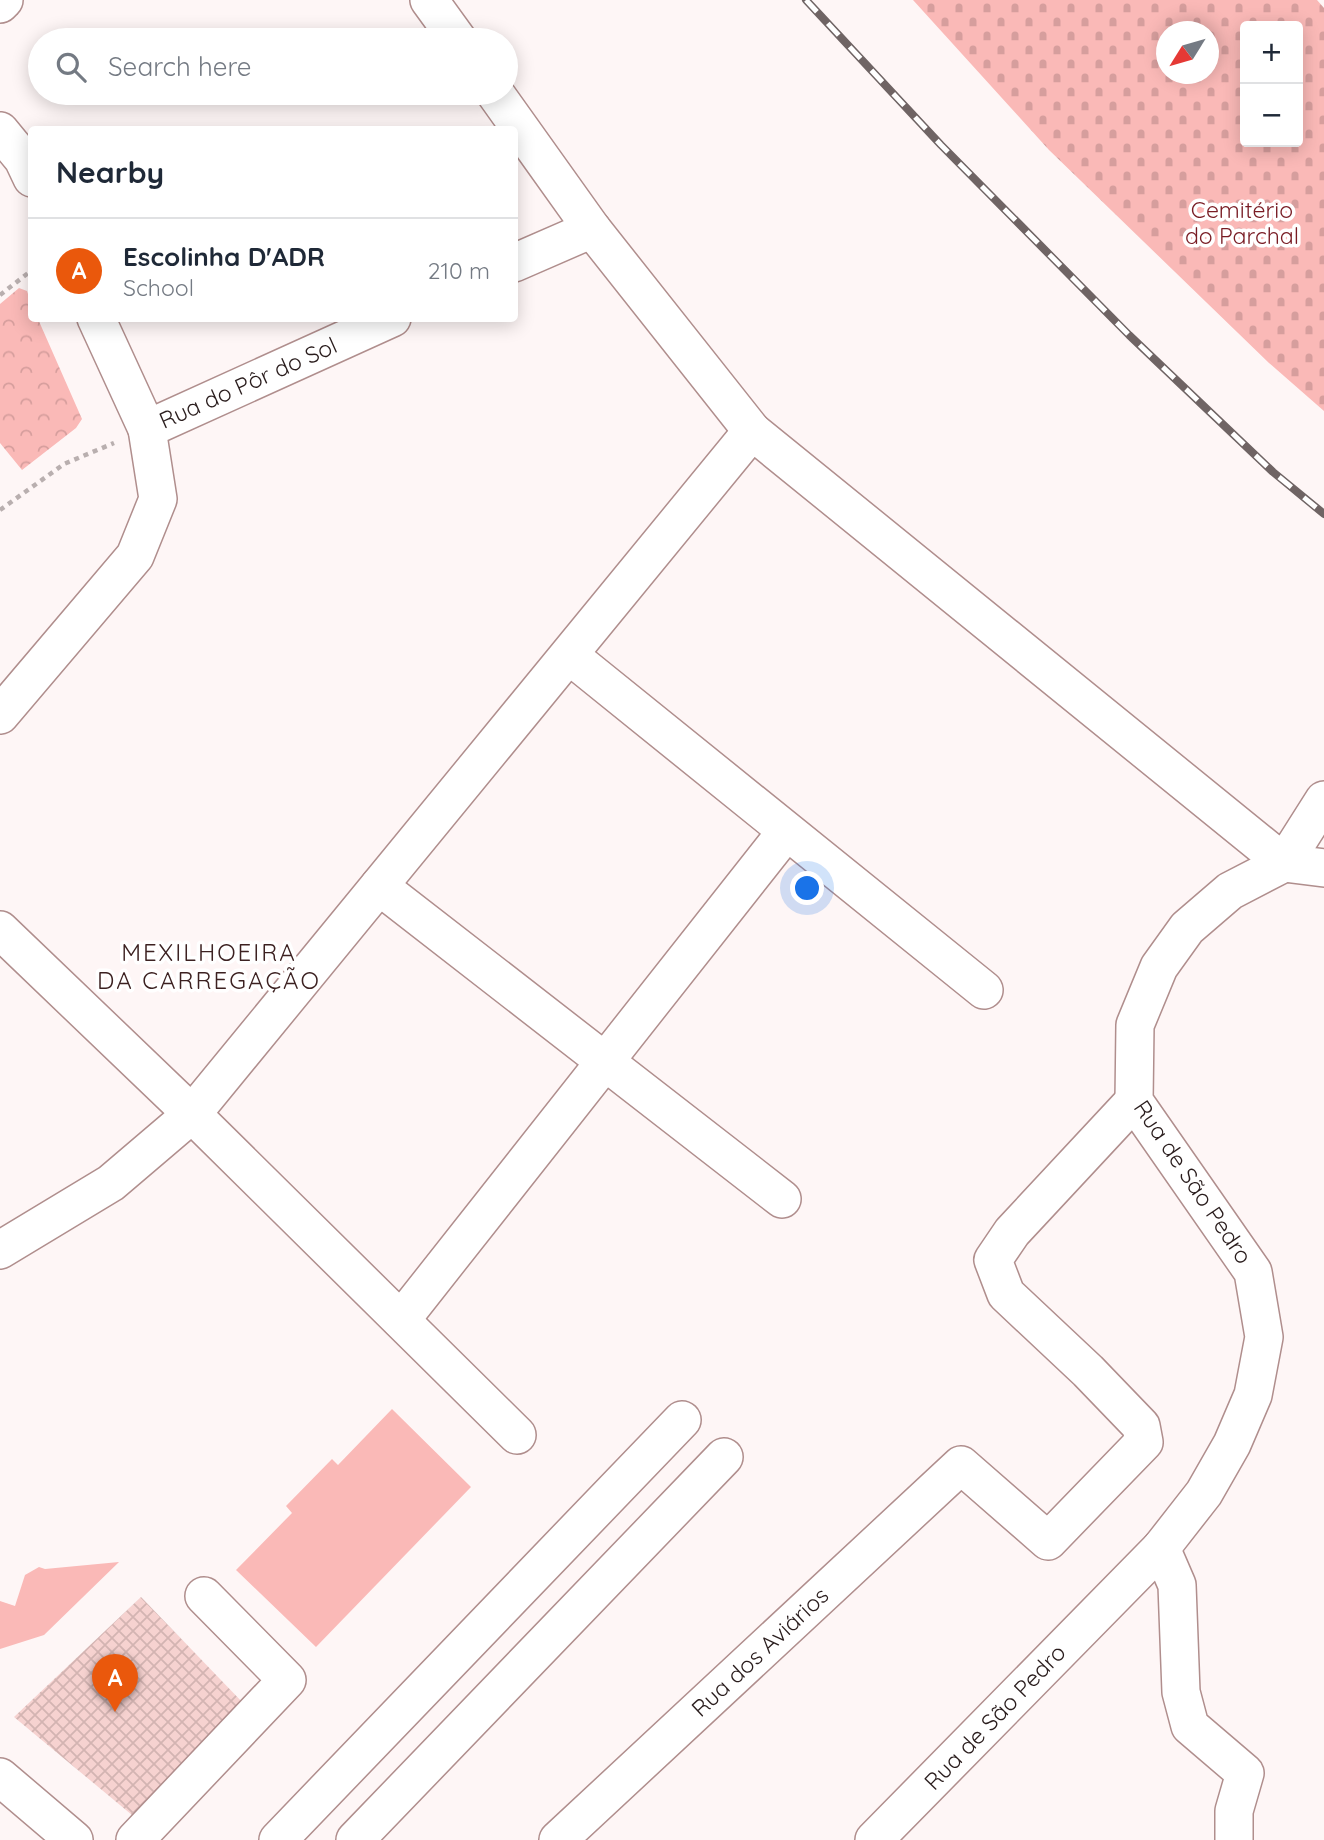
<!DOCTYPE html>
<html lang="en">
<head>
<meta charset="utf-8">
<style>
	body { margin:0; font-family:Quicksand,sans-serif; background:#f2f2f3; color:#1f2937 }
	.controls { position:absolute; right:21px; top:21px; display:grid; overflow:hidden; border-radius:7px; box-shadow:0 4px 18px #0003 }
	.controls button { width:63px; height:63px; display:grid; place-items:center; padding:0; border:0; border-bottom:2px solid #e0e1e3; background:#fff; color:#1f2937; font:35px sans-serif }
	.compass { position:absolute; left:1156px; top:21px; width:63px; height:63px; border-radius:50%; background:#fff; box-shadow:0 4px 18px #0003; rotate:233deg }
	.you { position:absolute; left:808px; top:889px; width:24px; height:24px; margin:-18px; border:5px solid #fff; border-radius:50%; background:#1a73e8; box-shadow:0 0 0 10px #1a73e833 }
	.badge { display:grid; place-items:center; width:46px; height:46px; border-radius:50%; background:#ea580c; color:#fff; font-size:23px; font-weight:700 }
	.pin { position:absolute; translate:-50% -58px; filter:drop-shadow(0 2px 4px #0008) }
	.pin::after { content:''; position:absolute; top:37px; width:24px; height:21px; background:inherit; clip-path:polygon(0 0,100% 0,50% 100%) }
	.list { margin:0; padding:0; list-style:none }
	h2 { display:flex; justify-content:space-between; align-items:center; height:91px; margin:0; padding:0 28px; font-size:30px }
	h2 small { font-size:23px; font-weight:400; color:#747a83 }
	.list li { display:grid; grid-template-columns:46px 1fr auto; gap:21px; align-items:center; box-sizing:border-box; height:105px; padding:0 28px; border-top:2px solid #e0e1e3 }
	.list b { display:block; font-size:26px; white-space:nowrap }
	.list p { margin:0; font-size:23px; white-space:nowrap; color:#747a83 }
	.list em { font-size:23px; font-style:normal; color:#747a83 }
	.icon { flex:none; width:38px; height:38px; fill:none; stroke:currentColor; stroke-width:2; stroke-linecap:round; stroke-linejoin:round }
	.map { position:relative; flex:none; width:1324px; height:1840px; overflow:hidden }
	.search { position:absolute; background:#fff; box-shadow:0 4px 18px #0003; left:28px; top:28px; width:490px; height:77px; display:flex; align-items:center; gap:18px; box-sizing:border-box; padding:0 24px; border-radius:38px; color:#747a83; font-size:26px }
	.panel { position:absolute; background:#fff; box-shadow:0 4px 18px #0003; left:28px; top:126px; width:490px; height:196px; border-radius:7px }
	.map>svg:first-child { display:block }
</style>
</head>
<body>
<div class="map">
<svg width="1324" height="1840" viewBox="0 0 1324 1840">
	<defs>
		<pattern id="cemetery-stones" width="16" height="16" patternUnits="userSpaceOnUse" patternTransform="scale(1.75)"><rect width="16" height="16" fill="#fab9b7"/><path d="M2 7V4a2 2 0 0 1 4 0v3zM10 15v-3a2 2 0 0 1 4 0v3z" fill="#d69e9d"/></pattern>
		<pattern id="park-crowns" width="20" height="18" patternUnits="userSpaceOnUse" patternTransform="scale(1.75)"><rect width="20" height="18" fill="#fab9b7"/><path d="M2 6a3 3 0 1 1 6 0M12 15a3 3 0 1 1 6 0" fill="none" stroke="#d69e9d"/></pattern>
		<pattern id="building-cross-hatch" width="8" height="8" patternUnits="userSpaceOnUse" patternTransform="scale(1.75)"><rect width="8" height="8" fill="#f6d2d0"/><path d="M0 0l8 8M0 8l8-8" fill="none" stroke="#d3b4b2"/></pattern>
	</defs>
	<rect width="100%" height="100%" fill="#fef6f6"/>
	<g fill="#fab9b7">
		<polygon points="392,1409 471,1487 316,1647 236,1570 292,1513 286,1506 332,1459 338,1465"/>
		<polygon points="119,1562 44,1635 0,1649 0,1601 15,1606 25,1575 39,1567 45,1569"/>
	</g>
	<path fill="url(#cemetery-stones)" fill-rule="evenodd" d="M 913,0 L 1317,0 L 1324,8 L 1324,411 L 1269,363 L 1049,150 ZM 1245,26 L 1298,26 L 1298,142 L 1245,142 ZM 1166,32 L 1208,32 L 1208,74 L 1166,74 Z"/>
	<polygon fill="url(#park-crowns)" points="19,288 27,291 31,303 32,318 38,319 82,419 76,428 22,470 0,443 0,304"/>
	<polygon fill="url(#building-cross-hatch)" points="141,1597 245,1705 132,1815 14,1717"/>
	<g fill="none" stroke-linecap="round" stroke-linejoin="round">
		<g stroke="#b08e8d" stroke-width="40">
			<g id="minor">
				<polyline points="429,0 458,40"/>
				<polyline points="0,4 4,0"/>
				<polyline points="495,93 592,229 752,431"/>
				<polyline points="0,131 23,159 32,178"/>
				<polyline points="514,263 592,229"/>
				<polyline points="96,318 147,429"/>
				<polyline points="569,655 984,990"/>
				<polyline points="0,715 135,556 158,499 147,429 392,318"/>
				<polyline points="379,886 782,1199"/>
				<polyline points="0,930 192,1114 517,1435"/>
				<polyline points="0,1250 111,1183 192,1114 752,431 1284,863 1324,800"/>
				<polyline points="401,1320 786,832"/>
				<polyline points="1161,1548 1177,1585 1181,1692 1190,1726 1245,1773 1234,1811 1234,1840"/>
				<polyline points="0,1777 74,1840"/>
				<polyline points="135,1840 287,1680 204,1596"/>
				<polyline points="278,1840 682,1420"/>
				<polyline points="355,1840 724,1457"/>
				<polyline points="558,1840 961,1465 1048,1541 1144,1442 1141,1426 1088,1371 1006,1294 993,1260 1012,1232 1134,1101"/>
				<polyline points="874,1840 1161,1548 1204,1493 1232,1444 1253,1395 1264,1337 1253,1272 1134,1101 1135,1025 1159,967 1187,928 1230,891 1284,863 1324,868"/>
			</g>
		</g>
		<g stroke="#b9afaf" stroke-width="4.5" stroke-dasharray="5 5" stroke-linecap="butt">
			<polyline points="0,295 32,270"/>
			<polyline points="0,510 64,464 114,443"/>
		</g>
		<use href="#minor" stroke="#fff" stroke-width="37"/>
		<g stroke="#6f6464" stroke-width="8">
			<polyline id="rail" points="806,0 941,145 1129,335 1273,472 1324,514"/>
		</g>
		<use href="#rail" stroke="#fff" stroke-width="5" stroke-dasharray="16" stroke-linecap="butt"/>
	</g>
	<g text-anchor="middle" stroke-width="7" stroke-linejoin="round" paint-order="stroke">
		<g font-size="23" fill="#791c24" stroke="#fff">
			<text x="1242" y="218">Cemitério<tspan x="1242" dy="26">do Parchal</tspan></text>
		</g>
		<g font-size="23" fill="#291c1c" stroke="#fff">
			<text transform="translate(248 383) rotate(-24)" y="8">Rua do Pôr do Sol</text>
			<text transform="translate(1193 1182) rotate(56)" y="8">Rua de São Pedro</text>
			<text transform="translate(760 1652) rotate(-43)" y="8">Rua dos Aviários</text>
			<text transform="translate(995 1717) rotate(-46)" y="8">Rua de São Pedro</text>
		</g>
		<g font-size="24" letter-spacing="2" fill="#3c2121" stroke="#fff">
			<text x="209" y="961">MEXILHOEIRA<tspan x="209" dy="28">DA CARREGAÇÃO</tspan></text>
		</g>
	</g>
</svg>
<div class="controls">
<button>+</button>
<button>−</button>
</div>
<svg class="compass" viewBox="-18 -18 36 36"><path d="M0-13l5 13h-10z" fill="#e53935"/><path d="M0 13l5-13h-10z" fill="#747a83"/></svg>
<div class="you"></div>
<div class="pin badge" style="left:115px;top:1712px">A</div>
<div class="search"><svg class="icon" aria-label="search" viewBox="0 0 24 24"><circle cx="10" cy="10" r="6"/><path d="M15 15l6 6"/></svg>Search here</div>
<section class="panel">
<h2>Nearby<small></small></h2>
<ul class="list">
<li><span class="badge">A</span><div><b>Escolinha D'ADR</b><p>School</p></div><em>210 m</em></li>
</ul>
</section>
</div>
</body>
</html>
